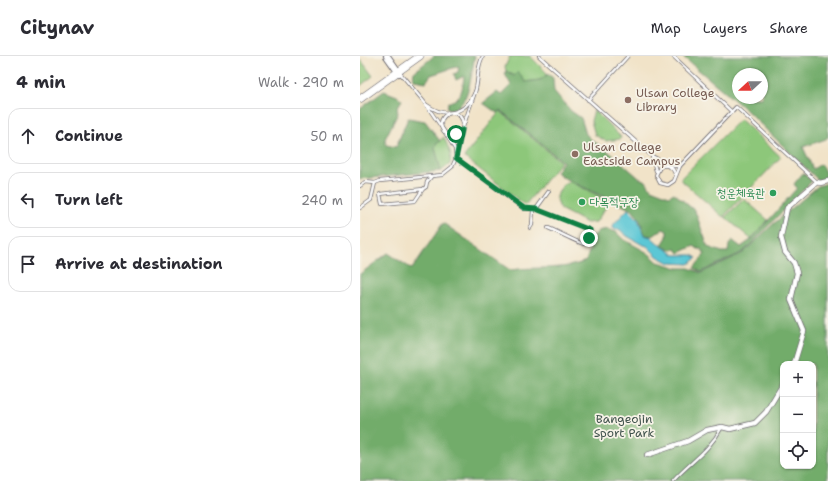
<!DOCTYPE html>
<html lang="en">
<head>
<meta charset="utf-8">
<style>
	body { margin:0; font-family:"Shantell Sans","Poor Story",sans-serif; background:#f7f7f7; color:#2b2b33 }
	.controls { position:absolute; right:12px; bottom:12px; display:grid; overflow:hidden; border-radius:8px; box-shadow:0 1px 3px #0004 }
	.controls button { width:36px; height:36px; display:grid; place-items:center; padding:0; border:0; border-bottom:1px solid #e1e1e2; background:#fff; color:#2b2b33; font:20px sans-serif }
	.compass { position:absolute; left:372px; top:12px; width:36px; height:36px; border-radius:50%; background:#fff; box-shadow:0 1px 3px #0004; rotate:249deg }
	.stop { position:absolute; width:12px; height:12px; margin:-9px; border:3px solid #0b8043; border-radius:50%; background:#fff }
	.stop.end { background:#0b8043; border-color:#fff; box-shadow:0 1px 4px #0008 }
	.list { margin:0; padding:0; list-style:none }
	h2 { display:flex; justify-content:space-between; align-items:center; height:52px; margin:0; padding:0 16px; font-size:17px }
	h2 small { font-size:13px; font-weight:400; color:#7c7c81 }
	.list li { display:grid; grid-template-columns:26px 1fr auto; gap:12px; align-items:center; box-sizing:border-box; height:56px; margin:0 8px 8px; padding:0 8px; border:1px solid #e1e1e2; border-radius:12px }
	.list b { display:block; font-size:15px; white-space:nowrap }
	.list em { font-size:13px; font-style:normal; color:#7c7c81 }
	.icon { flex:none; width:22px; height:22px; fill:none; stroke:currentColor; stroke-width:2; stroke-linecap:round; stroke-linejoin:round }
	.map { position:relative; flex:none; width:468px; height:425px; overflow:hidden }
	header { display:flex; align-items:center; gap:24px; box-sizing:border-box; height:56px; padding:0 20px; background:#fff; border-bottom:1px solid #e1e1e2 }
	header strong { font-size:19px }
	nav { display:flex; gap:22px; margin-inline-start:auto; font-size:14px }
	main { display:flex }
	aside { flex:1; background:#fff }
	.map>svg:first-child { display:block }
</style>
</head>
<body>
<header>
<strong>Citynav</strong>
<nav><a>Map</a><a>Layers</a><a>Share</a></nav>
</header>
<main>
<aside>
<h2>4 min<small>Walk · 290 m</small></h2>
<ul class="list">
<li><svg class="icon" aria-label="ahead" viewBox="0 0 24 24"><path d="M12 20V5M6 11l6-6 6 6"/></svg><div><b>Continue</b></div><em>50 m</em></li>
<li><svg class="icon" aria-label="left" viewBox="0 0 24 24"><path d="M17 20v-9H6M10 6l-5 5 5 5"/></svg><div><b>Turn left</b></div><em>240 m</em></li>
<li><svg class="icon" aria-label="arrive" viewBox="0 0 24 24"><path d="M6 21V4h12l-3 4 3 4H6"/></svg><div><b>Arrive at destination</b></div></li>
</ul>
</aside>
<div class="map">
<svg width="468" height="425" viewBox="0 0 468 425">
	<rect width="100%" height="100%" fill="#f7f3e8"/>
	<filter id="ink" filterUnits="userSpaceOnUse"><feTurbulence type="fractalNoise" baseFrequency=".025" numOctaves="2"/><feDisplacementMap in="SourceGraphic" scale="8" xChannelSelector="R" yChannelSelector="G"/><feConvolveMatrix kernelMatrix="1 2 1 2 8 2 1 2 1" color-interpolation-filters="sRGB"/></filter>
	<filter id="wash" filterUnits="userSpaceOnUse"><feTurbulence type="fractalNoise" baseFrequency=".012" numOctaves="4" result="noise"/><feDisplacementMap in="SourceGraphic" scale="16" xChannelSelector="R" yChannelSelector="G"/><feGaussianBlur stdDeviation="0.9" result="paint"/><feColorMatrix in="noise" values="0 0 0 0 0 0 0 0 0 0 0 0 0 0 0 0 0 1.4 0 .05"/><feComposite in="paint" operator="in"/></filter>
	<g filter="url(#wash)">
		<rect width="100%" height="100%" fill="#f1e3c8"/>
		<g fill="#8dc77a" stroke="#58745a">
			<polygon points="150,0 170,0 188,18 180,24 165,26 158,17 155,20 146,15 145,11"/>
			<polygon points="1,4 13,20 0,30 0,5"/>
			<polygon points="234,54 261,81 260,83 246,85 235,79 231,65"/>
			<polygon points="140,55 201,106 165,149 104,101"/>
			<polygon points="380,63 421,101 363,161 320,123"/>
			<polygon points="84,81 91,98 90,108 81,115 75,92 76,88"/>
			<polygon points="209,125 245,143 246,151 236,166 227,167 200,153 196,141 203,129"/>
			<polygon points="384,143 408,164 391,183 365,161"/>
		</g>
		<g fill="#72ac6a" stroke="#4a6752" fill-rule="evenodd">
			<path d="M 74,0 L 115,0 C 111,15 110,57 87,53 L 88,47 C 92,44 95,45 97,42 C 103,37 103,27 104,20 L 96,24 L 94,18 L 98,16 L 99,10 L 71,19 L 66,26 L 54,24 L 53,22 L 54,16 Z"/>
			<path d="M 322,0 L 468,0 L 468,81 L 466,83 L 443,91 L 453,113 L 461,108 L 468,122 L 459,125 L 386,54 ZM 378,18 L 402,18 L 402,42 L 378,42 Z"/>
			<polygon points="146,15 154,20 158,16 165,26 180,24 188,18 193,22 194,35 211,55 221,62 226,78 232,84 254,100 279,122 286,125 291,133 309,140 314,137 335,155 348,191 362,196 368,196 369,189 372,184 381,191 392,183 437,132 434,128 443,117 452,125 383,196 341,216 334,212 345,198 341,193 338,193 334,190 319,197 316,193 309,194 302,189 307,181 307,175 303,173 293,180 285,179 279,162 272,154 206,123 196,116 203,106 140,54 137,57 123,47 137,36 141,39 151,29 145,18"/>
			<polygon points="24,35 37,40 42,44 37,52 38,57 25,83 26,89 36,91 48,62 65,65 80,85 76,88 75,92 81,115 0,123 0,53"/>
			<path d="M 468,127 L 468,425 L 0,425 L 0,218 L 28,197 L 52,213 L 83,167 L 150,214 C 175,210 202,215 226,205 L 234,180 L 238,175 L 246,173 L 256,176 L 263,183 L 288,197 L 298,206 L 318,212 L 329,212 L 341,217 L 383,197 L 411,170 L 458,130 ZM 423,308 L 453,308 L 453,410 L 423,410 Z"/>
		</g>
		<polygon fill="#5cc7d5" stroke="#3f7488" points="268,153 278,163 284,179 291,181 300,189 315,199 332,199 337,202 329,208 310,207 297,200 287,190 281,188 267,180 259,173 256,174 253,172 253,169"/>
	</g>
	<g filter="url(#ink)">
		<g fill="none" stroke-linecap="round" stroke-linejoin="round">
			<g stroke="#6a666c" stroke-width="4">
				<g id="service">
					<polyline points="179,0 292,100 310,110 320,110 376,51 457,126"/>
					<polyline points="313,0 372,56"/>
					<polyline points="115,36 102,74 96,102 164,153 176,153 189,135"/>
					<polyline points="228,44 268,0"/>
					<path d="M 67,49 C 85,62 105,59 115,36 C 119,25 116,12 123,0"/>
					<circle cx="92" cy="68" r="11"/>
					<polyline points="292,101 296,115"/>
					<path d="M 315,118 C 313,111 307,108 300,111 L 296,119 L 300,127 L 308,129 L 314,125 L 320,110"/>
					<polyline points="0,130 5,126 15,127 20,125 82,119 92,111 96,102 95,93 84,75 65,47 40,17"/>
					<polyline points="63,133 55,145 22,148 20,138 63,133 66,131 67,126 71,121"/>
					<polyline points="0,152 11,144 15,127"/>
					<path d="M 176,153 L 230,174 L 229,182 L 224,188 C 221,188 194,174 188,172"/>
					<polyline points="170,172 172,169 173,154"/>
					<path d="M 313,425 C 331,405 348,397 362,371"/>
				</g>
			</g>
			<g stroke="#6a666c" stroke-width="6">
				<g id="minor">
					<polyline points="434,308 444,275 431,244 437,217 434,207 425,196 421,181 427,152 457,126 460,127 468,125"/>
					<polyline points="287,399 328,385 347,374 362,371 370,373 395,367 406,356 423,328"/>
				</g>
			</g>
			<g stroke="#6a666c" stroke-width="8">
				<polyline id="tertiary" points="27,0 39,17"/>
			</g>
			<g stroke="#6a666c" stroke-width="8">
				<polyline id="secondary" points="0,43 60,0"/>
			</g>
			<use href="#service" stroke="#fff" stroke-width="2.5"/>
			<use href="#minor" stroke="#fff" stroke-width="4.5"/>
			<use href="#tertiary" stroke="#fff" stroke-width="6"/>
			<use href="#secondary" stroke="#fff" stroke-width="7"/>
		</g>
	</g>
	<g fill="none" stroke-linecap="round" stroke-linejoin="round" filter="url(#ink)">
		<polyline stroke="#0b8043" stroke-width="5" points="96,78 102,74 96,102 164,152 176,153 230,174 229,182"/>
	</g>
	<g fill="#8d6e63" stroke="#f7f3e8" stroke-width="1.5">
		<circle cx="268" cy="44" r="4"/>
		<circle cx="215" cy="98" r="4"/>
	</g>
	<g fill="#2e9e5b" stroke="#f7f3e8" stroke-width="1.5">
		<circle cx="413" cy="137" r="4"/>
		<circle cx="222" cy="146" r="4"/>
	</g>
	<g text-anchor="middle" stroke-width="3.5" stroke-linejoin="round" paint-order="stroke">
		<g font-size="12" fill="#785e54" stroke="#f7f3e8" text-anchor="start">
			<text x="276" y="41">Ulsan College<tspan x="276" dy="14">Library</tspan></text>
			<text x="223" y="95">Ulsan College<tspan x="223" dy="14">Eastside Campus</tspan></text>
		</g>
		<g font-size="12" fill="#27864d" stroke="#f7f3e8" text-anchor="end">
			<text x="405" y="141">청운체육관</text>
			<text x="230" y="150" text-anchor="start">다목적구장</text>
		</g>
		<g font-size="12" fill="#42544e" stroke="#f7f3e8">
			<text x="264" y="367">Bangeojin<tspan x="264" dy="14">Sport Park</tspan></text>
		</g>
	</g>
</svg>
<div class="controls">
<button>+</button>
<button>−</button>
<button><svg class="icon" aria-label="locate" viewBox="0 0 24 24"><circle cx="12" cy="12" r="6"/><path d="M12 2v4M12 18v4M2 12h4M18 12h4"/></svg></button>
</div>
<svg class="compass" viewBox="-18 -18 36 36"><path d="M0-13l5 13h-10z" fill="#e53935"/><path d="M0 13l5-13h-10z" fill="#7c7c81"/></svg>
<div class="stop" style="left:96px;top:78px"></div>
<div class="stop end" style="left:229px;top:182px"></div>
</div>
</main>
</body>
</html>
